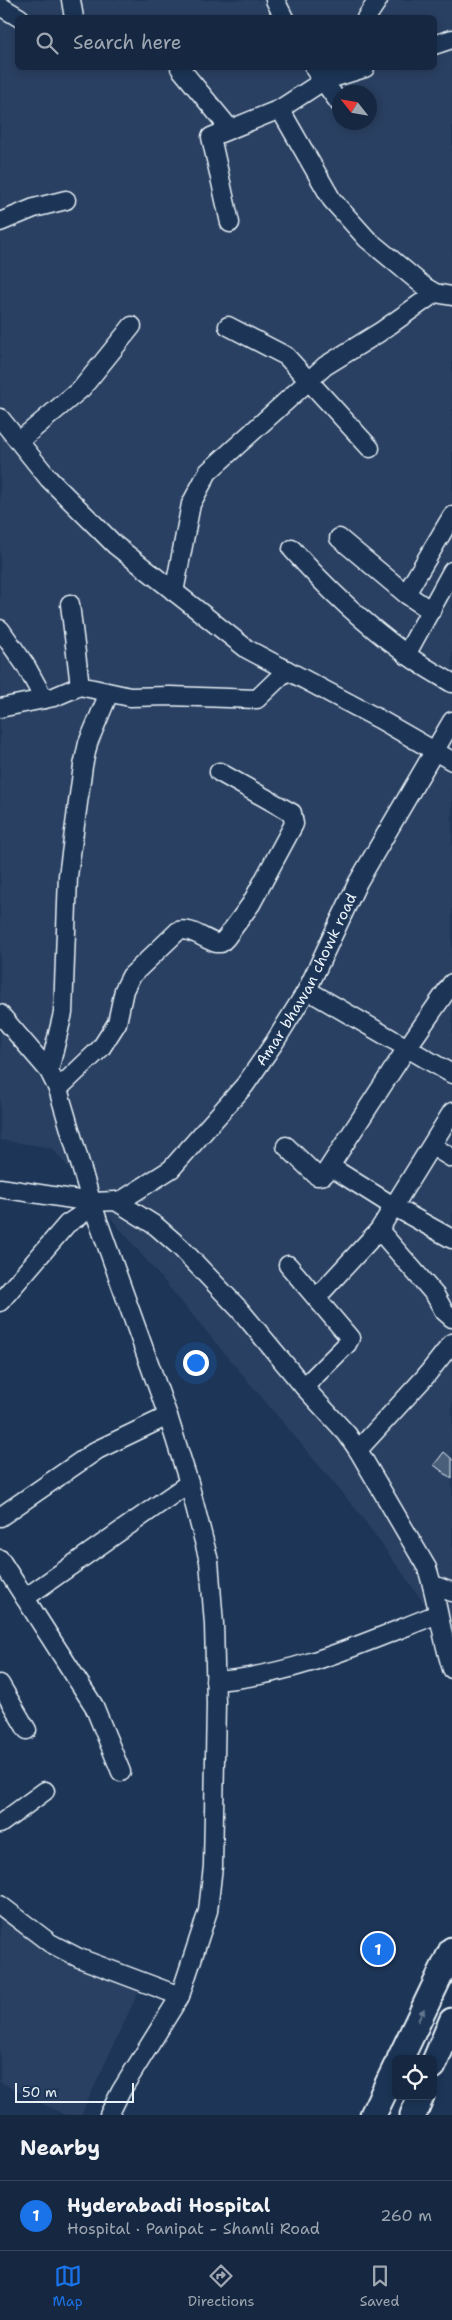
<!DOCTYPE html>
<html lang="en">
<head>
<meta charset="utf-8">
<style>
	body { margin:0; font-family:"Shantell Sans",sans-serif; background:#1f3048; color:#f1f3f6 }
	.controls { position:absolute; right:15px; bottom:15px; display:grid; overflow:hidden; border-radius:8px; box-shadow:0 2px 8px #0003 }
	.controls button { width:45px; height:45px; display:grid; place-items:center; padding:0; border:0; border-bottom:1px solid #35445a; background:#162841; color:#f1f3f6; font:25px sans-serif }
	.compass { position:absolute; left:332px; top:85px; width:45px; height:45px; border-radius:50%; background:#162841; box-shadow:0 2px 8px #0003; rotate:301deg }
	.scale { position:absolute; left:15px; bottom:12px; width:119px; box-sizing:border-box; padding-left:5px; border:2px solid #e8f1f8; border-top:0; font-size:14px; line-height:18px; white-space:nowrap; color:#e8f1f8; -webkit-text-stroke:4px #1d3557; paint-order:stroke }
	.you { position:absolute; left:195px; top:1362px; width:18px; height:18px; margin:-12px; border:4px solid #fff; border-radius:50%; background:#1a73e8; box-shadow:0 0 0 8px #1a73e833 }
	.badge { display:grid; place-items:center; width:32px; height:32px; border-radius:50%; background:#1a73e8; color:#fff; font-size:16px; font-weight:700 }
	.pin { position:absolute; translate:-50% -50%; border:2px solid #fff; box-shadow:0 1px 5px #0006 }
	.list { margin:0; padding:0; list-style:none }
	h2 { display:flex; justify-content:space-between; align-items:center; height:65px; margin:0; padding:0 20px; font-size:21px }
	h2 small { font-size:16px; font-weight:400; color:#9ea6b1 }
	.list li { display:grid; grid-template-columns:32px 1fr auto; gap:15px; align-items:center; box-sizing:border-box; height:70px; padding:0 20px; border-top:1px solid #35445a }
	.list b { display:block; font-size:19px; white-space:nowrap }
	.list p { margin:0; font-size:16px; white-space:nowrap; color:#9ea6b1 }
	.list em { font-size:16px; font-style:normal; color:#9ea6b1 }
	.icon { flex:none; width:28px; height:28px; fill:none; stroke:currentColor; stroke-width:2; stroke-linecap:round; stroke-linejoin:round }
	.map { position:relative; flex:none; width:452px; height:2115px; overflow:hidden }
	.search { position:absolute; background:#162841; box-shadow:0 2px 8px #0003; left:15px; right:15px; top:15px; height:55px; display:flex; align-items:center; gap:12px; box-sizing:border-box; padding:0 18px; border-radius:8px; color:#9ea6b1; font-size:19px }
	.sheet { height:135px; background:#162841 }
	nav { display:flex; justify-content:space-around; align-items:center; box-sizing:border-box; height:70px; border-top:1px solid #35445a; background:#162841; font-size:14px; color:#9ea6b1 }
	nav a { display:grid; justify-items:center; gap:2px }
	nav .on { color:#1a73e8 }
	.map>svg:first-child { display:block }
</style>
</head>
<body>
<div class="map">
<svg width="452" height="2115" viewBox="0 0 452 2115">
	<rect width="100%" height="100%" fill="#1d3557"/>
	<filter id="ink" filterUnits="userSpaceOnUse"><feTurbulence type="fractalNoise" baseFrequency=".02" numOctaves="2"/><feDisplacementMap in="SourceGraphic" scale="10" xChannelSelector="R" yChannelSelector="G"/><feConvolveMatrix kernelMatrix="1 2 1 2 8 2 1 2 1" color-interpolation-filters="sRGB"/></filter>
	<g filter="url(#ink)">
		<g fill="#2a4162" fill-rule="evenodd">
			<path d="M 0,0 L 452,0 L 452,1642 L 359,1513 L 52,1148 L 0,1140 ZM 18,18 L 434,18 L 434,68 L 18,68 ZM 340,92 L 370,92 L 370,122 L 340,122 Z"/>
			<polygon points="0,1911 142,1984 81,2115 65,2115 0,2082"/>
		</g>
		<polygon fill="#495e7a" stroke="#e8f1f8" points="444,1452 452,1459 452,1479 434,1465"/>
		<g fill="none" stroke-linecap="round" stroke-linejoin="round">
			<g stroke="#e8f1f8" stroke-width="21">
				<g id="minor">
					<polyline points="71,0 74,18"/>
					<polyline points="275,0 284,18"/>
					<polyline points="0,6 20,18"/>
					<polyline points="366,18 378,0"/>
					<polyline points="434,45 452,39"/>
					<polyline points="180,68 230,129"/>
					<polyline points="314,68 340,104"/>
					<polyline points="280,109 332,200 367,239 425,287 435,293 452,296"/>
					<polyline points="0,222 34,208 66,200"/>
					<polyline points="230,223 211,137 280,109 323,81 365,68"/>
					<polyline points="228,326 286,356 370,448"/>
					<polyline points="0,418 49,479 115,545 247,649 379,719 452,761"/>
					<polyline points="19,441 82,388 132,326"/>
					<polyline points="339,538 406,594 431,611"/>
					<path d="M 292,549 C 326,588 365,624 406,654 C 420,665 437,674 452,683"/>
					<polyline points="174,592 191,504 208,472 325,366 380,332 435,293"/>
					<polyline points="406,594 452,516"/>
					<polyline points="70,604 80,686"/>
					<polyline points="0,629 26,666 44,699"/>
					<polyline points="406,655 452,571"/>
					<polyline points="0,708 54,697 80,686 130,697 170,696 257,699 287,670"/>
					<polyline points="307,990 452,1074"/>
					<polyline points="0,1014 49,1071 58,1089 93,1207 168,1416 189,1483 209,1561 214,1624 216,1704 213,1866 208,1911 180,1996 121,2091 109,2115"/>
					<polyline points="49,1071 63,1013 68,876 83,766 88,743 109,693"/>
					<path d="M 58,1089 L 101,1048 L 117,1023 L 124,990 L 131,976 L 178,931 C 191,927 203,939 216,943 L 221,943 L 226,938 L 251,904 L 294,824 L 292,813 L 219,772"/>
					<polyline points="286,1146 317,1176 324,1175 407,1048 452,983"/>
					<polyline points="432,1146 452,1158"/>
					<polyline points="331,1167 393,1206 452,1239"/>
					<path d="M 0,1188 L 92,1202 L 116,1201 L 156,1226 L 180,1247 L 240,1310 L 304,1387 L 347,1434 L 358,1450 L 427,1568 C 438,1601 441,1636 452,1669"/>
					<path id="s1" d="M 119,1202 L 171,1169 L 245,1085 L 274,1043 L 307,990 L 358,882 L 452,721"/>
					<polyline points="379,1230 435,1295 444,1311 452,1318"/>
					<polyline points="288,1265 350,1338 347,1344 304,1387"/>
					<polyline points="317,1297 379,1230 452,1112"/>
					<polyline points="0,1302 67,1224 93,1207"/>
					<polyline points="358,1450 425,1377 452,1343"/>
					<polyline points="0,1517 97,1450 168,1416"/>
					<polyline points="0,1559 94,1706 121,1772"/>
					<polyline points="433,1585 452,1592"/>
					<polyline points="25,1598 189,1483"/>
					<path d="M 215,1681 C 294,1676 365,1642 438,1614"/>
					<polyline points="0,1684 27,1730"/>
					<polyline points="0,1824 45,1791"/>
					<polyline points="0,1905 50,1943 79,1958 180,1996"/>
				</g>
			</g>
			<g stroke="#e8f1f8" stroke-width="29">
				<g id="highway">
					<polyline points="400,2059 452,1950"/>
					<polyline points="433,2066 452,2021"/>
					<polyline points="373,2115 396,2067"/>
					<polyline points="413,2115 421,2096"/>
				</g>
			</g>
			<use href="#minor" stroke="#1d3557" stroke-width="18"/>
			<use href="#highway" stroke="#1d3557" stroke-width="25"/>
		</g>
		<defs><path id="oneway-solid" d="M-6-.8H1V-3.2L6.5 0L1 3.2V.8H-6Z" transform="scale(1.25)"/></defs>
		<use fill="#64778f" href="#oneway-solid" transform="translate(421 2015) rotate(-64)"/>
	</g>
	<g text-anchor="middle" stroke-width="4" stroke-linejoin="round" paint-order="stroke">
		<g font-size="15" fill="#e8f1f8" stroke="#1d3557">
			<text dy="5" stroke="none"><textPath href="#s1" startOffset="296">Amar bhawan chowk road</textPath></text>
		</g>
	</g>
</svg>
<div class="controls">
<button><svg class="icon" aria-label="locate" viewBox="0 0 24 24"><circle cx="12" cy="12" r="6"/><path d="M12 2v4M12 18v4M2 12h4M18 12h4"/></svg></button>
</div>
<svg class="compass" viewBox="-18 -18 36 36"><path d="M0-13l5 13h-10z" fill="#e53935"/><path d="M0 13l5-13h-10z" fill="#9ea6b1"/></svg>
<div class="scale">50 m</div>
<div class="you"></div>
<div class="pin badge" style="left:378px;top:1949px">1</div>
<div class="search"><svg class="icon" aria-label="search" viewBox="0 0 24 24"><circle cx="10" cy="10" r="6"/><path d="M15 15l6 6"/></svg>Search here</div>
</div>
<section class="sheet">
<h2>Nearby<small></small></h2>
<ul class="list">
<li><span class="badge">1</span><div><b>Hyderabadi Hospital</b><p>Hospital · Panipat - Shamli Road</p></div><em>260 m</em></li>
</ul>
</section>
<nav>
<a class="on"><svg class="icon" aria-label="map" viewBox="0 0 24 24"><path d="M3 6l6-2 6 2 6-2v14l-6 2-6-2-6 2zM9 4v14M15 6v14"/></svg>Map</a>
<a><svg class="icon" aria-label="directions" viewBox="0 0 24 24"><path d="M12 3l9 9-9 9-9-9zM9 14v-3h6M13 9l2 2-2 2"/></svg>Directions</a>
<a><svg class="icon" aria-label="saved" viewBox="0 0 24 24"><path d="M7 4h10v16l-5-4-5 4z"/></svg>Saved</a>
</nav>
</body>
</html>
